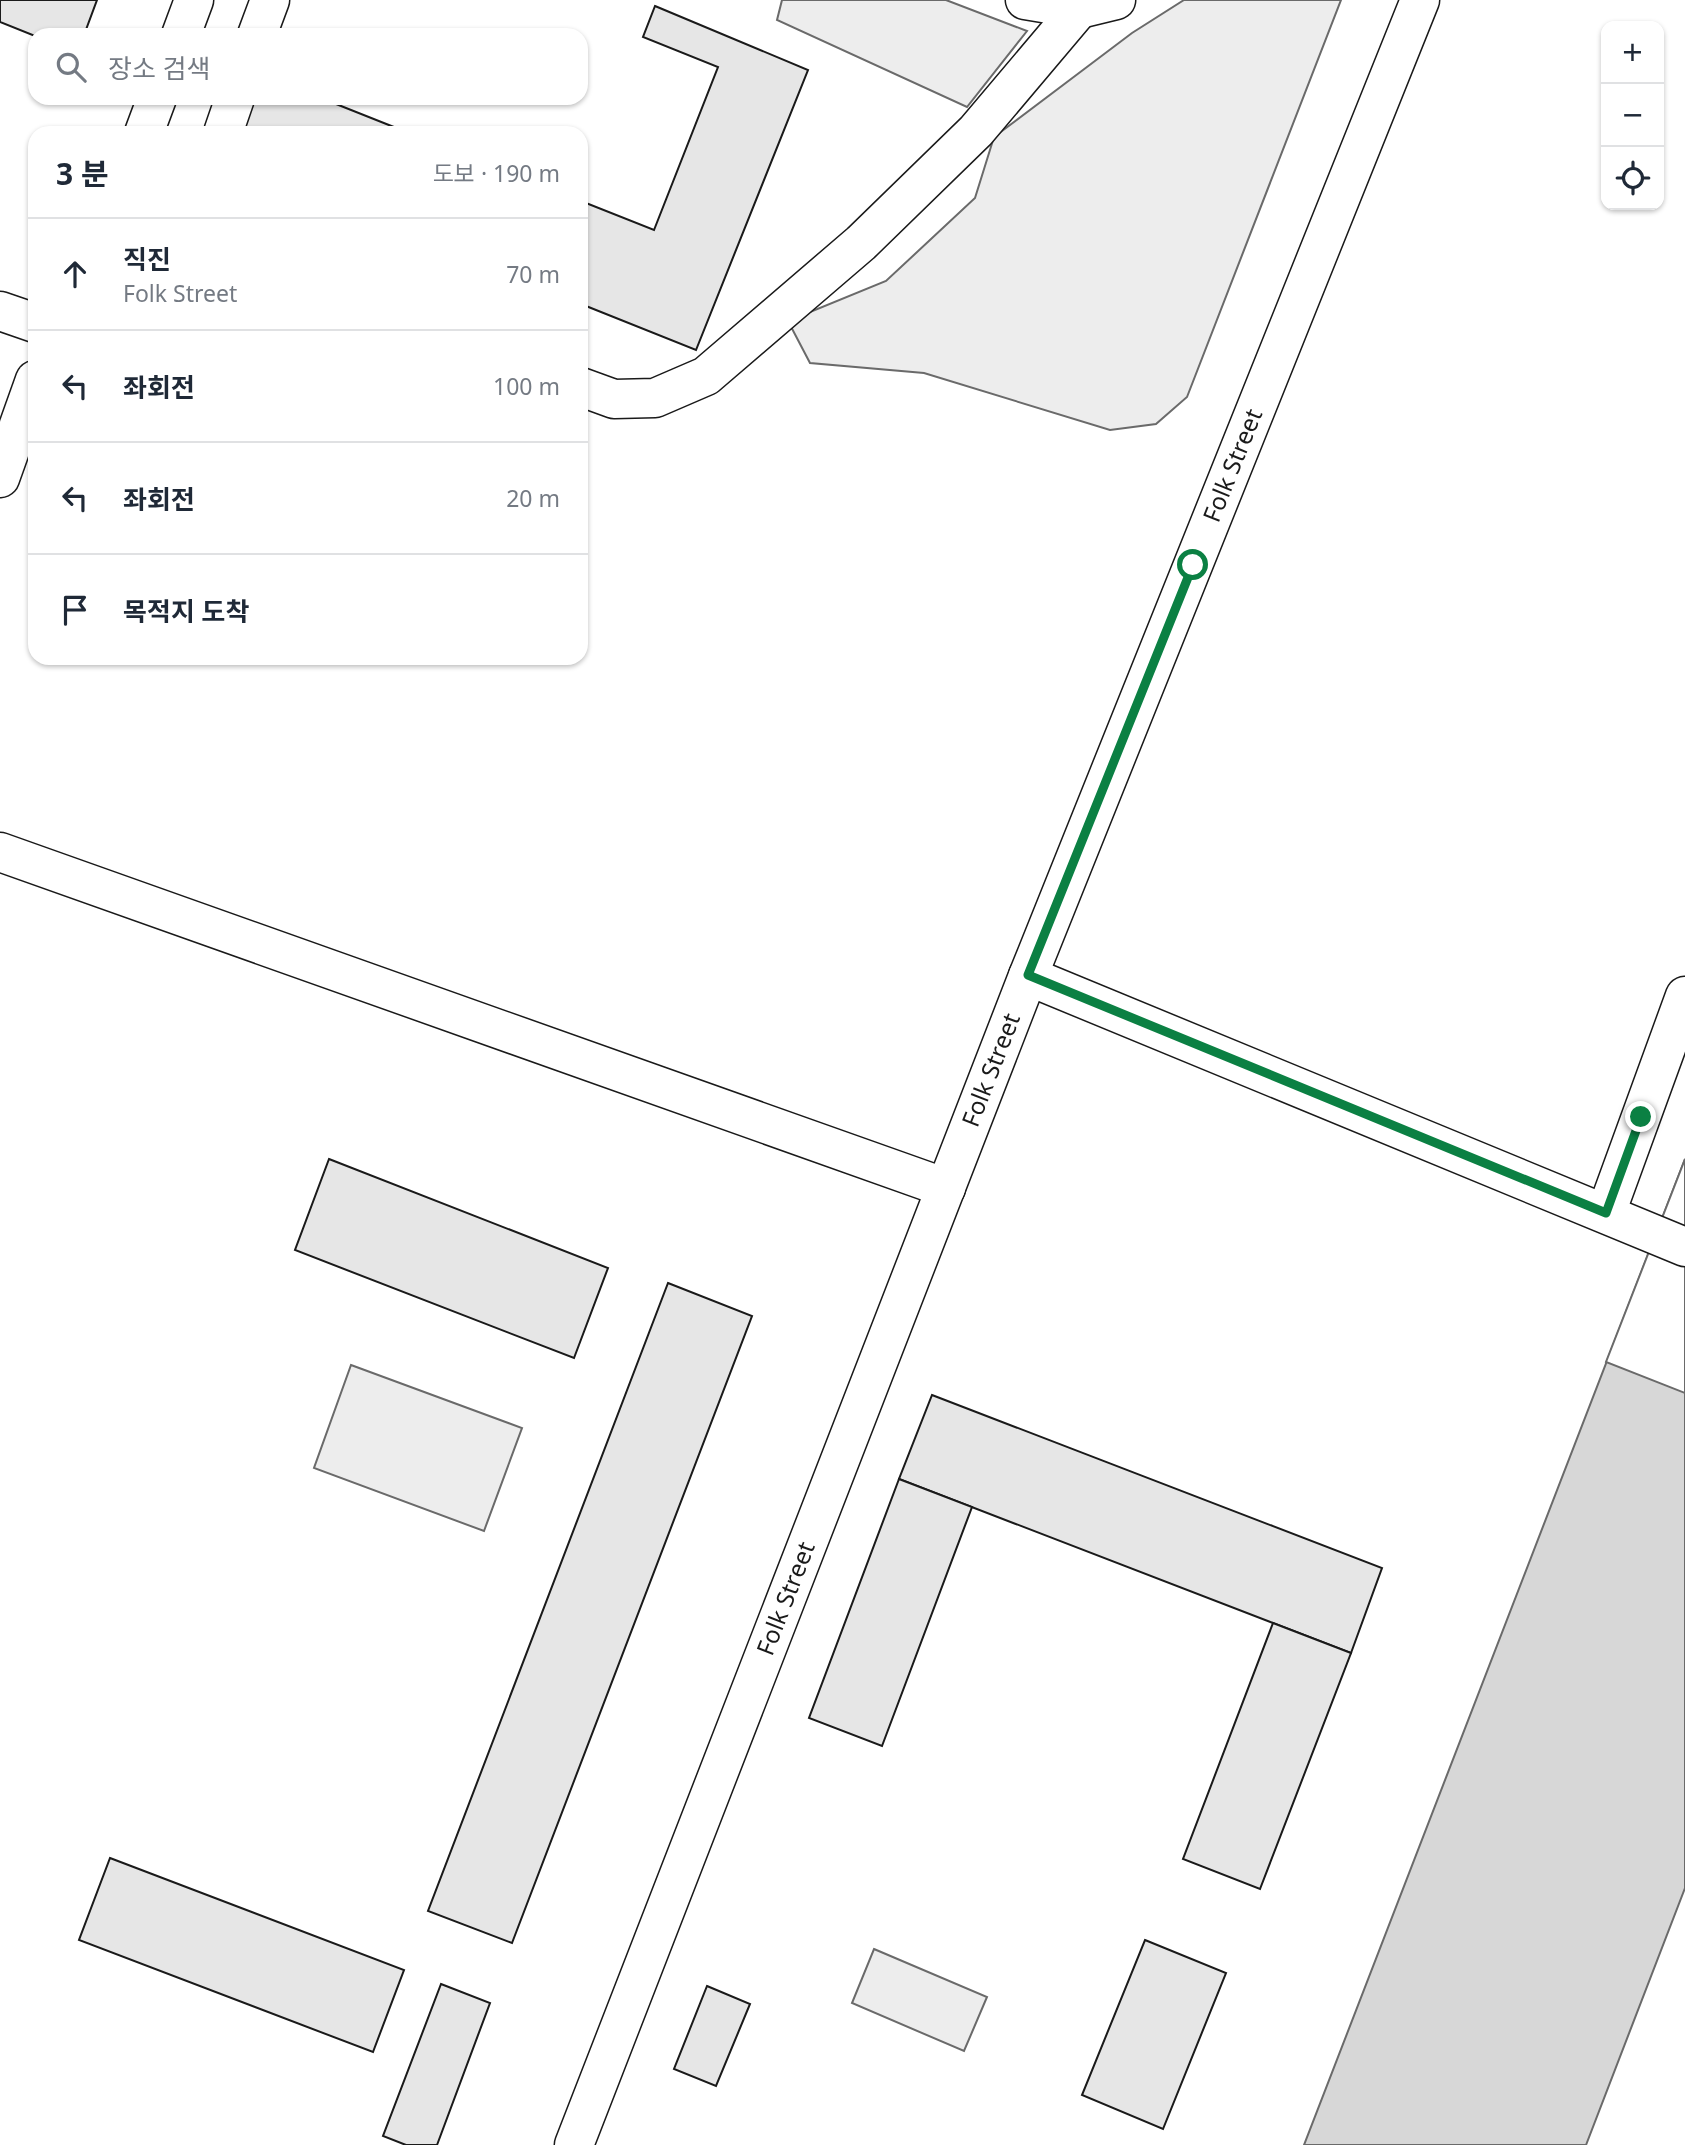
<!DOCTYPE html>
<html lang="ko">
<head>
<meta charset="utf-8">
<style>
	body { margin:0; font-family:"Noto Sans","Noto Sans KR",sans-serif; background:#f2f2f3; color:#1f2937 }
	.controls { position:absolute; right:21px; top:21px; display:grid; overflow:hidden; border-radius:14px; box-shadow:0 2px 5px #0004 }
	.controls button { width:63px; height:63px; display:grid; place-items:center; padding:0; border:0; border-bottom:2px solid #e0e1e3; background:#fff; color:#1f2937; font:35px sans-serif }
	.stop { position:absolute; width:21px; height:21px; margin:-16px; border:5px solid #0b8043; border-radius:50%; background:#fff }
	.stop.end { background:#0b8043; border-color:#fff; box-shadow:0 2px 7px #0008 }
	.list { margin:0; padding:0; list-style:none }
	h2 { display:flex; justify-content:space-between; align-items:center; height:91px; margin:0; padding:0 28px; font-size:30px }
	h2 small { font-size:23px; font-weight:400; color:#747a83 }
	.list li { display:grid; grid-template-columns:46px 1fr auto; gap:21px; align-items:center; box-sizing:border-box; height:112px; padding:0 28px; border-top:2px solid #e0e1e3 }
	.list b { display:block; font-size:26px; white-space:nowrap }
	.list p { margin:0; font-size:23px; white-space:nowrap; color:#747a83 }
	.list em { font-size:23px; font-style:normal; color:#747a83 }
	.icon { flex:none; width:38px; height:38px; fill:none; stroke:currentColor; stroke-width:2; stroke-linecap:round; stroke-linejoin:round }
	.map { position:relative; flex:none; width:1685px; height:2145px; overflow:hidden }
	.search { position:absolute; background:#fff; box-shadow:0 2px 5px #0004; left:28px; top:28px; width:560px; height:77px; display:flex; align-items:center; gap:18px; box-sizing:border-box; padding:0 24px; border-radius:21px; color:#747a83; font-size:26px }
	.panel { position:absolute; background:#fff; box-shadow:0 2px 5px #0004; left:28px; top:126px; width:560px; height:539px; border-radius:21px }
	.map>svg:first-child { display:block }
</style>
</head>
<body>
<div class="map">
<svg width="1685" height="2145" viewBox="0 0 1685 2145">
	<rect width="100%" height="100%" fill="#fff"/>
	<g fill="#ededed" stroke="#6a6a6a" stroke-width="2">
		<polygon points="782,0 946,0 1027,31 967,107 777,20"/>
		<polygon points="1184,0 1341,0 1187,397 1156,424 1110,430 924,373 810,363 788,321 886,281 975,198 994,137 1132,33"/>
		<polygon points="351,1365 522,1428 484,1531 314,1468"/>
		<polygon points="874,1949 987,1997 964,2051 852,2003"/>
	</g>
	<polygon fill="#d7d7d7" stroke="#6a6a6a" stroke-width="2" points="1685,1159 1685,1888 1586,2145 1304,2145"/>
	<polygon fill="#fff" stroke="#6a6a6a" stroke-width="2" points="1685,1159 1685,1393 1606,1362"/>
	<g fill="#e6e6e6" stroke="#1a1a1a" stroke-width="2">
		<polygon points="0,0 97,0 84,35 35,36 0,22"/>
		<polygon points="655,6 808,70 696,350 581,304 581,201 654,230 718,67 643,37"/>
		<polygon points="254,98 321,98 409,133 240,133"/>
		<polygon points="329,1159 608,1268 574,1358 295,1250"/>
		<polygon points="668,1283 752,1316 512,1943 428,1911"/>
		<polygon points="932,1395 1382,1568 1351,1653 899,1479"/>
		<polygon points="899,1479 972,1507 882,1746 809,1718"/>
		<polygon points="1273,1623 1351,1653 1260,1889 1183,1859"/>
		<polygon points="110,1858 404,1970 373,2052 79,1940"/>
		<polygon points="1145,1940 1226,1973 1163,2129 1082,2095"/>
		<polygon points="441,1984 490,2003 437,2145 406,2145 383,2136"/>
		<polygon points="707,1986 750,2004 716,2086 674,2069"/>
	</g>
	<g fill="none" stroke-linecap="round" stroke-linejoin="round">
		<g stroke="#1a1a1a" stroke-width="41">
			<g id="minor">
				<polyline points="1025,0 1079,9 1116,0"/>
				<polyline points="181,35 194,0"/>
				<polyline points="257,35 270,0"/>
				<polyline points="144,133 157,98"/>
				<polyline points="223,133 235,98"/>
				<polyline points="0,311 35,323"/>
				<polyline points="581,387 614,399 655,398 706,376 861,243 976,131 1079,9 1082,0"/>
				<polyline points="0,478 35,380"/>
				<polyline points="0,852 946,1188"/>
				<polyline points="1028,976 1685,1247"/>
				<polyline points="1606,1213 1685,996"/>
				<path id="s1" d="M 574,2145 L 1028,976 L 1420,0"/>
			</g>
		</g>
		<use href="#minor" stroke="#fff" stroke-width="38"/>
	</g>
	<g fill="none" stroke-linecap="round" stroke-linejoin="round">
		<polyline stroke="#0b8043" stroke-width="9" points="1193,565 1028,975 1606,1213 1641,1117"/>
	</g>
	<g text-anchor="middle" stroke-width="5" stroke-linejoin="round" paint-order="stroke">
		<g font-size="24" fill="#1a1a1a" stroke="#fff">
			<text dy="8" stroke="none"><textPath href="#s1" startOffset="1804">Folk Street</textPath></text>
			<text dy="8" stroke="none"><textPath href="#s1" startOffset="1153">Folk Street</textPath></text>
			<text dy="8" stroke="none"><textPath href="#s1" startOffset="586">Folk Street</textPath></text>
		</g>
	</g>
</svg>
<div class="controls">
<button>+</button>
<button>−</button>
<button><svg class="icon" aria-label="locate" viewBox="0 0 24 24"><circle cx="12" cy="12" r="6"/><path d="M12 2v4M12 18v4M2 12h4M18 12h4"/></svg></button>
</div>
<div class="stop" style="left:1193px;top:565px"></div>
<div class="stop end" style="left:1641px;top:1117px"></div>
<div class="search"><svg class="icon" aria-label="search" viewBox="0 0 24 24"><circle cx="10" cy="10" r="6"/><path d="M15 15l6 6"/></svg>장소 검색</div>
<section class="panel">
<h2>3 분<small>도보 · 190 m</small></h2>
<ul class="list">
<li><svg class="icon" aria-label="ahead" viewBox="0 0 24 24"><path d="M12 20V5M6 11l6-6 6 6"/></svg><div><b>직진</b><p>Folk Street</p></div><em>70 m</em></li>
<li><svg class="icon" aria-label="left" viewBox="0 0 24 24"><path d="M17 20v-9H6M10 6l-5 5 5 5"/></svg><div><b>좌회전</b></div><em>100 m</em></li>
<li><svg class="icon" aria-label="left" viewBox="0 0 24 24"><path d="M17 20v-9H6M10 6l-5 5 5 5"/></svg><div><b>좌회전</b></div><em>20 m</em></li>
<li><svg class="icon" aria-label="arrive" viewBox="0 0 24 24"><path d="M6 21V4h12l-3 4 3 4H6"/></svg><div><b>목적지 도착</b></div></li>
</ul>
</section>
</div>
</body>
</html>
